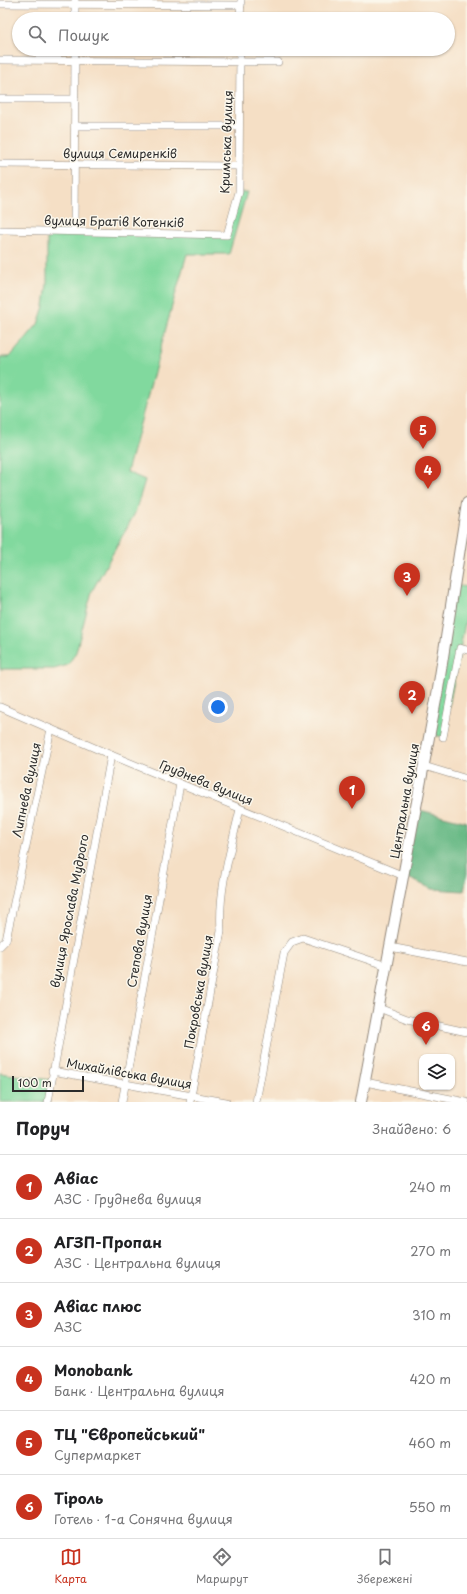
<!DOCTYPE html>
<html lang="uk">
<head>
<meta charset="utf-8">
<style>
	body { margin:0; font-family:"Playpen Sans",sans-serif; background:#f2f2f2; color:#202124 }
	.controls { position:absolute; right:12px; bottom:12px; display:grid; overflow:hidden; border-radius:8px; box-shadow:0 1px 3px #0004 }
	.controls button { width:36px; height:36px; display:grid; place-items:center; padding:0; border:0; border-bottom:1px solid #e0e0e0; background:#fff; color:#202124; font:20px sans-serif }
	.scale { position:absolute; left:12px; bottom:10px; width:72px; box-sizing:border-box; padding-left:4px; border:2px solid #2b2b2b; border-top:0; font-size:11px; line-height:14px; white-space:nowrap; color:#2b2b2b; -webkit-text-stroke:3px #fbf7ec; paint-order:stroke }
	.you { position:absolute; left:218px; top:707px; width:14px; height:14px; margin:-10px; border:3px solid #fff; border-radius:50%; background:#1a73e8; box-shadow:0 0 0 6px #1a73e833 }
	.badge { display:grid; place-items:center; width:26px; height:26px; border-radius:50%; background:#c8321e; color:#fff; font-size:13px; font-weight:700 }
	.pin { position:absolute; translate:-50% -33px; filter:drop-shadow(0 1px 2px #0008) }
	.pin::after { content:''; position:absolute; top:21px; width:14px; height:12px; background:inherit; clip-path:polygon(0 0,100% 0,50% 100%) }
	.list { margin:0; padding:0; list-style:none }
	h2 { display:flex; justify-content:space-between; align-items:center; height:52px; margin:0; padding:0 16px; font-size:17px }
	h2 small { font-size:13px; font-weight:400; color:#757577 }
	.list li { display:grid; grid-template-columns:26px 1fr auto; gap:12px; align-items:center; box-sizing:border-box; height:64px; padding:0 16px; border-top:1px solid #e0e0e0 }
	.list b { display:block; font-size:15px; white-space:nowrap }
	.list p { margin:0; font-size:13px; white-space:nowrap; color:#757577 }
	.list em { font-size:13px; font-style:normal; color:#757577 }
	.icon { flex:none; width:22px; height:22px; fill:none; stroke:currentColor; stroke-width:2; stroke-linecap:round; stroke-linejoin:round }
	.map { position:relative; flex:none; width:467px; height:1102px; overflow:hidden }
	.search { position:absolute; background:#fff; box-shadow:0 1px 3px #0004; left:12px; right:12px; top:12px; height:44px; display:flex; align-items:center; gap:10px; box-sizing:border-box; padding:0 14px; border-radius:22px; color:#757577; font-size:15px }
	.sheet { height:436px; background:#fff }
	nav { display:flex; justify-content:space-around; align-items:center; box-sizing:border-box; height:56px; border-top:1px solid #e0e0e0; background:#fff; font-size:11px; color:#757577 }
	nav a { display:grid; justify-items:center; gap:2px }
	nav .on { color:#c8321e }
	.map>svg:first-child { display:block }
</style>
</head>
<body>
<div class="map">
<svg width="467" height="1102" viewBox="0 0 467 1102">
	<rect width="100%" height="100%" fill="#fbf7ec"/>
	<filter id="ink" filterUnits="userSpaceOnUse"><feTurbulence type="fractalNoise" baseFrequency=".025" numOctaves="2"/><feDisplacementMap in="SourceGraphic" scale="8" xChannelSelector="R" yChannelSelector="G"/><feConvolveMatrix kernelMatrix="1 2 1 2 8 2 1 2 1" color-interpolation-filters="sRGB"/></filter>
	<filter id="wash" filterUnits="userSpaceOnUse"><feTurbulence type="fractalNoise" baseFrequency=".012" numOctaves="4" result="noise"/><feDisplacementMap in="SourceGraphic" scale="16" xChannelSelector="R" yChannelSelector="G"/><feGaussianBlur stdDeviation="0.9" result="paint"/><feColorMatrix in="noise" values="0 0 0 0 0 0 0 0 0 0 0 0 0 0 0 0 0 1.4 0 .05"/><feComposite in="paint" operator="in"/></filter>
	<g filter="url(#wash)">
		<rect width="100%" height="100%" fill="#f5dfc5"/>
		<g fill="#81d99e" stroke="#568264">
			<polygon points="239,192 247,192 229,254 187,254 172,306 127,472 145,480 135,513 92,591 76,652 68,665 54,669 0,669 0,357 10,357 38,324 44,306 47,284 47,231 227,235"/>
			<polygon points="453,585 467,587 467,613 443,737 430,734"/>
			<polygon points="0,1073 51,1080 48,1102 0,1102"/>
		</g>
		<polygon fill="#68b985" stroke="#4a7258" points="416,809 467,822 467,876 464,891 432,889 404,876"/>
	</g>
	<g filter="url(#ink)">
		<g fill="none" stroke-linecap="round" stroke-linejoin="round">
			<g stroke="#908578" stroke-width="8">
				<g id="minor">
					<polyline points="0,4 241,5"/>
					<polyline points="75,19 75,0"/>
					<polyline points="240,19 241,0"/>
					<polyline points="0,60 278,62"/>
					<polyline points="0,99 75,99"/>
					<polyline points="75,126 239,126"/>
					<polyline points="0,164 239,166"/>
					<polyline points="0,230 227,235 239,192 240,49"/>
					<polyline points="74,231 75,49"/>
					<polyline points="0,707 111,755 404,876"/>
					<polyline points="443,737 460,648 467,650"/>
					<polyline points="424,766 467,779"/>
					<polyline points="0,946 6,940 51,729"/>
					<polyline points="390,947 467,962"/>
					<polyline points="379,1008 407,1019 467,1032"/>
					<polyline points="52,1071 226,1102"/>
					<polyline points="365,1082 466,1102"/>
					<polyline points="48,1102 111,755"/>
					<polyline points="122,1102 180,784"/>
					<path d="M 190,1102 L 221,931 C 218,889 231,849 240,809"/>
					<polyline points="256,1102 284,953 292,942 303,938 387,966"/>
				</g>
			</g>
			<g stroke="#908578" stroke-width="12">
				<polyline id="highway" points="361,1102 438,689 467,503"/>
			</g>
			<use href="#minor" stroke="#fff" stroke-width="7"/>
			<use href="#highway" stroke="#fff" stroke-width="10"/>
		</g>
	</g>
	<g text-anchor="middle" stroke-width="3" stroke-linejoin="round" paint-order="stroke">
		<g font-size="12" fill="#2b2b2b" stroke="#fbf7ec">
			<text transform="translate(227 142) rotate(-88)" y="4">Кримська вулиця</text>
			<text x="120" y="158">вулиця Семиренків</text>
			<text transform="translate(114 222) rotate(1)" y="4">вулиця Братів Котенків</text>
			<text transform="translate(206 783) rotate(22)" y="4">Груднева вулиця</text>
			<text transform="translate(27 790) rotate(-78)" y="4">Липнева вулиця</text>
			<text transform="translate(405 801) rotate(-80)" y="4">Центральна вулиця</text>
			<text transform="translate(70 911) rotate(-79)" y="4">вулиця Ярослава Мудрого</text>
			<text transform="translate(140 941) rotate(-80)" y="4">Степова вулиця</text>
			<text transform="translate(199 992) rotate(-80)" y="4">Покровська вулиця</text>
			<text transform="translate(129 1074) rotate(10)" y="4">Михайлівська вулиця</text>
		</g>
	</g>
</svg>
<div class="controls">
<button><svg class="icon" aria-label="layers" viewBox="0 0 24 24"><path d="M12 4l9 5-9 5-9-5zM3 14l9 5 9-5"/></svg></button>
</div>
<div class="scale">100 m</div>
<div class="you"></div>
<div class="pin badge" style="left:352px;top:809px">1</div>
<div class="pin badge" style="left:412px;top:714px">2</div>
<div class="pin badge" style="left:407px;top:596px">3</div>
<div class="pin badge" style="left:428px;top:489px">4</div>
<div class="pin badge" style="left:423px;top:449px">5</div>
<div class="pin badge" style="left:426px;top:1045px">6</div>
<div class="search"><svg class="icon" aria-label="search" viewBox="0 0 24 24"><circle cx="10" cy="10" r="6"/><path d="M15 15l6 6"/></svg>Пошук</div>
</div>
<section class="sheet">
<h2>Поруч<small>Знайдено: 6</small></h2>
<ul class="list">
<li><span class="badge">1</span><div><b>Авіас</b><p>АЗС · Груднева вулиця</p></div><em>240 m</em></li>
<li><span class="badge">2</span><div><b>АГЗП-Пропан</b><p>АЗС · Центральна вулиця</p></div><em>270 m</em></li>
<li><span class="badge">3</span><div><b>Авіас плюс</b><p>АЗС</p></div><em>310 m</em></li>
<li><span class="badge">4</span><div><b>Monobank</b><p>Банк · Центральна вулиця</p></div><em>420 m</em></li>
<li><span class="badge">5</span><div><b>ТЦ &quot;Європейський&quot;</b><p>Супермаркет</p></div><em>460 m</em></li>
<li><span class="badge">6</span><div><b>Тіроль</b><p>Готель · 1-а Сонячна вулиця</p></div><em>550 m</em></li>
</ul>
</section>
<nav>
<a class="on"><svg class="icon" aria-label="map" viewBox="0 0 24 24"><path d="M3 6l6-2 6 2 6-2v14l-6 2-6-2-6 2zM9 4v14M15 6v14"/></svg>Карта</a>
<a><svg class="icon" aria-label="directions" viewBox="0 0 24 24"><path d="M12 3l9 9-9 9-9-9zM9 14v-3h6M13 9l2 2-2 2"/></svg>Маршрут</a>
<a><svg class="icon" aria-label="saved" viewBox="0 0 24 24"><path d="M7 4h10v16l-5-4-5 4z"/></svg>Збережені</a>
</nav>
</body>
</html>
